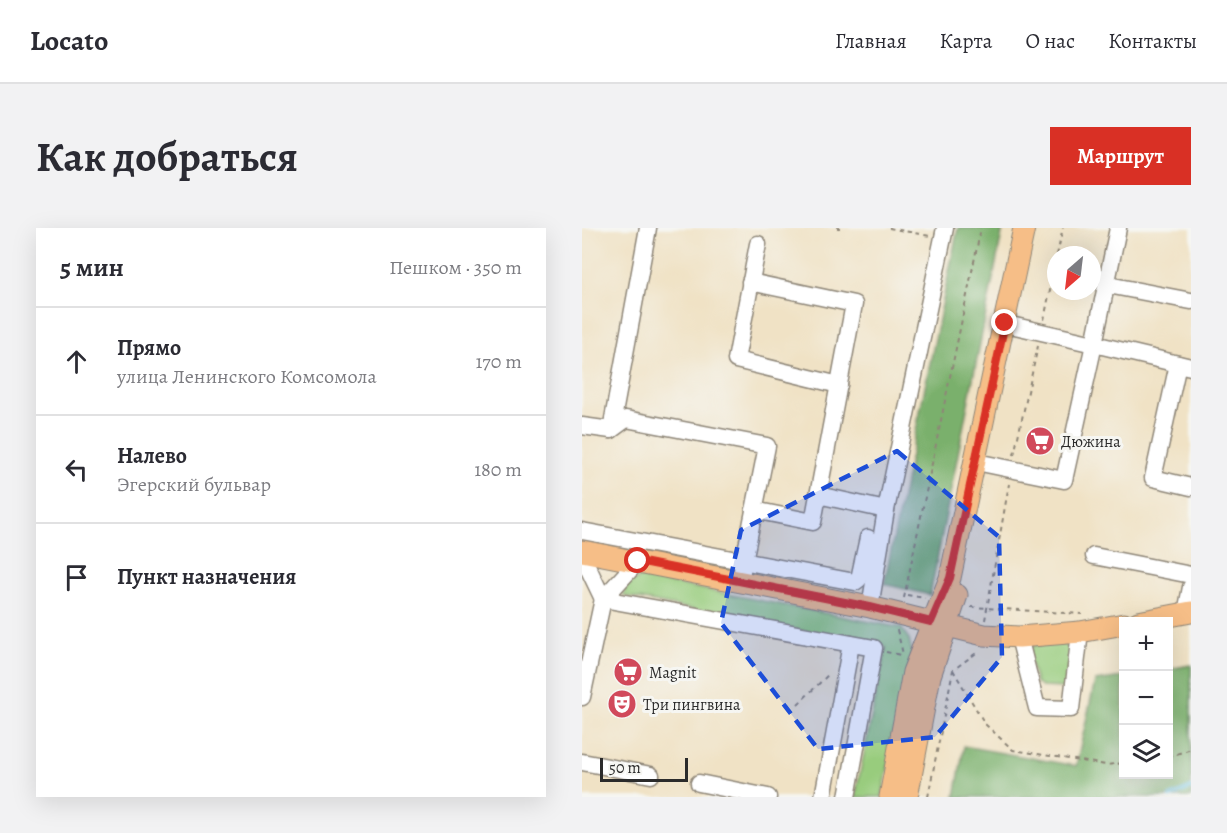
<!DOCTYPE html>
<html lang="ru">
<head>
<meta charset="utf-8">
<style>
	body { margin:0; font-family:Alegreya,serif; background:#f2f2f3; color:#2b2b33 }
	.controls { position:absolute; right:18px; bottom:18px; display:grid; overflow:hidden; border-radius:0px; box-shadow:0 6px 24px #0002 }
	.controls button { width:54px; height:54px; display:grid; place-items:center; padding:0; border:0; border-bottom:2px solid #e1e1e2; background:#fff; color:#2b2b33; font:30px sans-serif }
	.compass { position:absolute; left:465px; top:18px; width:54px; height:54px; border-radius:50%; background:#fff; box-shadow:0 6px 24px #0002; rotate:208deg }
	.scale { position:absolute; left:18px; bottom:15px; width:88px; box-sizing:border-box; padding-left:6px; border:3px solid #2b2b2b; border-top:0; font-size:16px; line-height:21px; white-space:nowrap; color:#2b2b2b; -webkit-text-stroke:4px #f6f6f2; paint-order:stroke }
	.stop { position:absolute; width:18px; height:18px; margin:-14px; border:4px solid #d93025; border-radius:50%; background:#fff }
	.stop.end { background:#d93025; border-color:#fff; box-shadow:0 2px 6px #0008 }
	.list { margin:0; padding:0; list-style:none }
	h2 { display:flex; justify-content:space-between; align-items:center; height:78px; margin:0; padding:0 24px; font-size:26px }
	h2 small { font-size:20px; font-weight:400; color:#7c7c81 }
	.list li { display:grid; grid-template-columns:39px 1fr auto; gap:18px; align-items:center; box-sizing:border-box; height:108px; padding:0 24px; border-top:2px solid #e1e1e2 }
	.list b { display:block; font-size:22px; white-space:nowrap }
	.list p { margin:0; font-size:20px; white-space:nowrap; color:#7c7c81 }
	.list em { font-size:20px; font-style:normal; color:#7c7c81 }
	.icon { flex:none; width:33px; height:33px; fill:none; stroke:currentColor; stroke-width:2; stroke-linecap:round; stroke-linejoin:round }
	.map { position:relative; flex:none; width:609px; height:569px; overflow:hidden; border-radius:0px }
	header { display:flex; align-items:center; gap:36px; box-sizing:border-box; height:84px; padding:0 30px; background:#fff; border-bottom:2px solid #e1e1e2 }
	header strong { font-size:28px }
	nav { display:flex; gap:33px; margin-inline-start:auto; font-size:21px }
	.intro { display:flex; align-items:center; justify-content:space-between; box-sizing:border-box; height:144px; padding:0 36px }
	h1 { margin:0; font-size:42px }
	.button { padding:15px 27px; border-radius:0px; background:#d93025; color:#fff; font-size:21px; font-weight:700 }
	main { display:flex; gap:36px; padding:0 36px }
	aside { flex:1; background:#fff; border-radius:0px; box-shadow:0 6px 24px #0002 }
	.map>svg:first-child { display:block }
</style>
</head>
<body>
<header>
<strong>Locato</strong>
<nav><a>Главная</a><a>Карта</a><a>О нас</a><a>Контакты</a></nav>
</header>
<div class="intro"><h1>Как добраться</h1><a class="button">Маршрут</a></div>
<main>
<aside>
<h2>5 мин<small>Пешком · 350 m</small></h2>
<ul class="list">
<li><svg class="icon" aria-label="ahead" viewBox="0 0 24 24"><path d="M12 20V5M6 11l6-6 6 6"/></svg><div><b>Прямо</b><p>улица Ленинского Комсомола</p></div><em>170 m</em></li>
<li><svg class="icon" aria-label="left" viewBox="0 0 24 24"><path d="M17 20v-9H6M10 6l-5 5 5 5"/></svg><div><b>Налево</b><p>Эгерский бульвар</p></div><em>180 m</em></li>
<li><svg class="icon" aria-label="arrive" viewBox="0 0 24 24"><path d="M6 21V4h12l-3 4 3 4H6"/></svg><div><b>Пункт назначения</b></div></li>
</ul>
</aside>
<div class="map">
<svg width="609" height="569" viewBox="0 0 609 569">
	<rect width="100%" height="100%" fill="#f6f6f2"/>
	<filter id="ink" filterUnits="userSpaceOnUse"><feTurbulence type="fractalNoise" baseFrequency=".0167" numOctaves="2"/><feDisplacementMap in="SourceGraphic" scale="12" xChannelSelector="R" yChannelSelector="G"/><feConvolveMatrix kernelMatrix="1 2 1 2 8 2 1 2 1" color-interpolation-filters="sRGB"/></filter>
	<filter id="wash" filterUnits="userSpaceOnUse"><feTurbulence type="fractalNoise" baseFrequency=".008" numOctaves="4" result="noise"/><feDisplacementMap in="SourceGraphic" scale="24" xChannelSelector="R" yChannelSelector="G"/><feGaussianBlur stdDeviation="1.35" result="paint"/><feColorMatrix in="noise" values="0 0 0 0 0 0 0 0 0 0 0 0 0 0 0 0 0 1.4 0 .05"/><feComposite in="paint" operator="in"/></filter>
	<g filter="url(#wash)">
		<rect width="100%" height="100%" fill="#f0e2c5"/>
		<g fill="#98cc7d" stroke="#627c54" stroke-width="1.5">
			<polygon points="59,349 319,400 327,411 330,425 300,569 273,569 304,419 41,368 45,356"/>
			<polygon points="482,414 490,424 488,455 483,460 460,459 454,455 447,428 451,417"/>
		</g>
		<g fill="#7ab06c" stroke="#526e4c" stroke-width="1.5">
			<polygon points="376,0 421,0 348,367 302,356"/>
			<polygon points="609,437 609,569 373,569 382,518 494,538 513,453 541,449 542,546 586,546 587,441"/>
		</g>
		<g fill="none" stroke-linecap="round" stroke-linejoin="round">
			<polyline stroke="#63bfe1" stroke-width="4" points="588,569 609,560"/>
		</g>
	</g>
	<g filter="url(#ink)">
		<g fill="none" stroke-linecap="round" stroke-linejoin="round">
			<g stroke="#8e8678" stroke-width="19">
				<g id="minor">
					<polyline points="536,0 512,116 609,139"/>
					<polyline points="176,16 154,132 257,157"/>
					<polyline points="168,54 272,76 231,294 172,282"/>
					<polyline points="526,57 609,73"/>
					<polyline points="596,136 571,250 609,259"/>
					<polyline points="0,198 29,202 44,191 185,218 158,353"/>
					<polyline points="29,202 66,0"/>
					<polyline points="404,236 482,252 512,116 433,98"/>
					<polyline points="236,267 304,282"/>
					<polyline points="0,303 273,354 277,351 286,310"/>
					<polyline points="0,327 21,371"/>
					<polyline points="512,328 609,347"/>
					<polyline points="21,371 292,420 265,569"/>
					<polyline points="288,379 304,282 363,0"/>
					<polyline points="604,385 609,359"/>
					<polyline points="437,409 455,480 489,481 498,404"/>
					<polyline points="0,469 21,371 56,333"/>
					<polyline points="0,534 69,547"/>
					<polyline points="117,555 186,569"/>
					<polyline points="241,569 269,416"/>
				</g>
			</g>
			<g stroke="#8e8678" stroke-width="23">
				<g id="major">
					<polyline points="0,323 288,379 402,407 437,409 498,404 542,396"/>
					<polyline points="556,394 609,384"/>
					<polyline points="308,569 331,444 368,350 442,0"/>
					<polyline points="325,569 348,448 375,367"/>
				</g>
			</g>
			<g stroke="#8e8678" stroke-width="2" stroke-dasharray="4.5 4.5" stroke-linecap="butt">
				<polyline points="255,0 258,0"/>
				<polyline points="307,0 348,8"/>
				<polyline points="475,27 481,0"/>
				<polyline points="462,92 474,33"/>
				<polyline points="432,227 456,118"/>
				<polyline points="325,367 343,370"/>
				<polyline points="322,370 399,0"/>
				<polyline points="389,379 500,386"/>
				<polyline points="403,392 427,256"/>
				<polyline points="315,402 321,426"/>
				<polyline points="304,424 319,427"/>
				<polyline points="371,442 403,496 431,522 524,537 542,535"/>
				<polyline points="216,476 248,445"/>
				<polyline points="586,529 609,521"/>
				<polyline points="346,569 371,442 397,423"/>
			</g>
			<use href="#minor" stroke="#fff" stroke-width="16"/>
			<use href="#major" stroke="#f6be87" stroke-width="21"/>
		</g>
	</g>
	<g fill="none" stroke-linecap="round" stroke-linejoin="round" filter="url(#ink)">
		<polyline stroke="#d93025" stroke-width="8" points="56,333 288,379 349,394 368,350 423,95"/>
	</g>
	<path fill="#1d4ed8" fill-opacity="0.2" stroke="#1d4ed8" stroke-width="4.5" stroke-dasharray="12 8" stroke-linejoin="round" d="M 315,223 L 417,309 L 420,429 L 353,509 L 236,521 L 139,395 L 159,302 Z"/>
	<defs>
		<g id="supermarket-disc" transform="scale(1.5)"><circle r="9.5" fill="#d1495b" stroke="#f6f6f2"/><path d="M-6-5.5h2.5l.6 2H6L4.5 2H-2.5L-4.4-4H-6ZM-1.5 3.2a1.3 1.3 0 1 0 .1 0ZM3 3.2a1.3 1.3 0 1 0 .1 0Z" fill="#fff"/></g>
		<g id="theatre-disc" transform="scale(1.5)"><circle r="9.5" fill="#d1495b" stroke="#f6f6f2"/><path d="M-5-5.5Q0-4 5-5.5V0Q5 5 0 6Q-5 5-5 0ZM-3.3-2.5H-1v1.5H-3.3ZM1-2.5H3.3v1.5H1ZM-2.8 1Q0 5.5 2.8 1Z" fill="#fff"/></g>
	</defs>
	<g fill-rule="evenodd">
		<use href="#supermarket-disc" x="458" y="213"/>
		<use href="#supermarket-disc" x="46" y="444"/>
		<use href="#theatre-disc" x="40" y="476"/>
	</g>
	<g text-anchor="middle" stroke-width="6" stroke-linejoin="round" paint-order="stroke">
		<g font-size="16" fill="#2b2b2b" stroke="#f6f6f2" text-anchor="start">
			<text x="479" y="219">Дюжина</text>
			<text x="67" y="450">Magnit</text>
			<text x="61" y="482">Три пингвина</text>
		</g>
	</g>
</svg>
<div class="controls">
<button>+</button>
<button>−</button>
<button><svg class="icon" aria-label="layers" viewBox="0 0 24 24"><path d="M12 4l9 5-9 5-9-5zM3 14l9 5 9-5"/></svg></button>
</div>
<svg class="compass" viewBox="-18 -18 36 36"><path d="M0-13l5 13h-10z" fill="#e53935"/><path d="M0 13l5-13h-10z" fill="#7c7c81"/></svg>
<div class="scale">50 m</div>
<div class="stop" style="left:56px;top:333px"></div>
<div class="stop end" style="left:423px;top:95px"></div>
</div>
</main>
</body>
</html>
